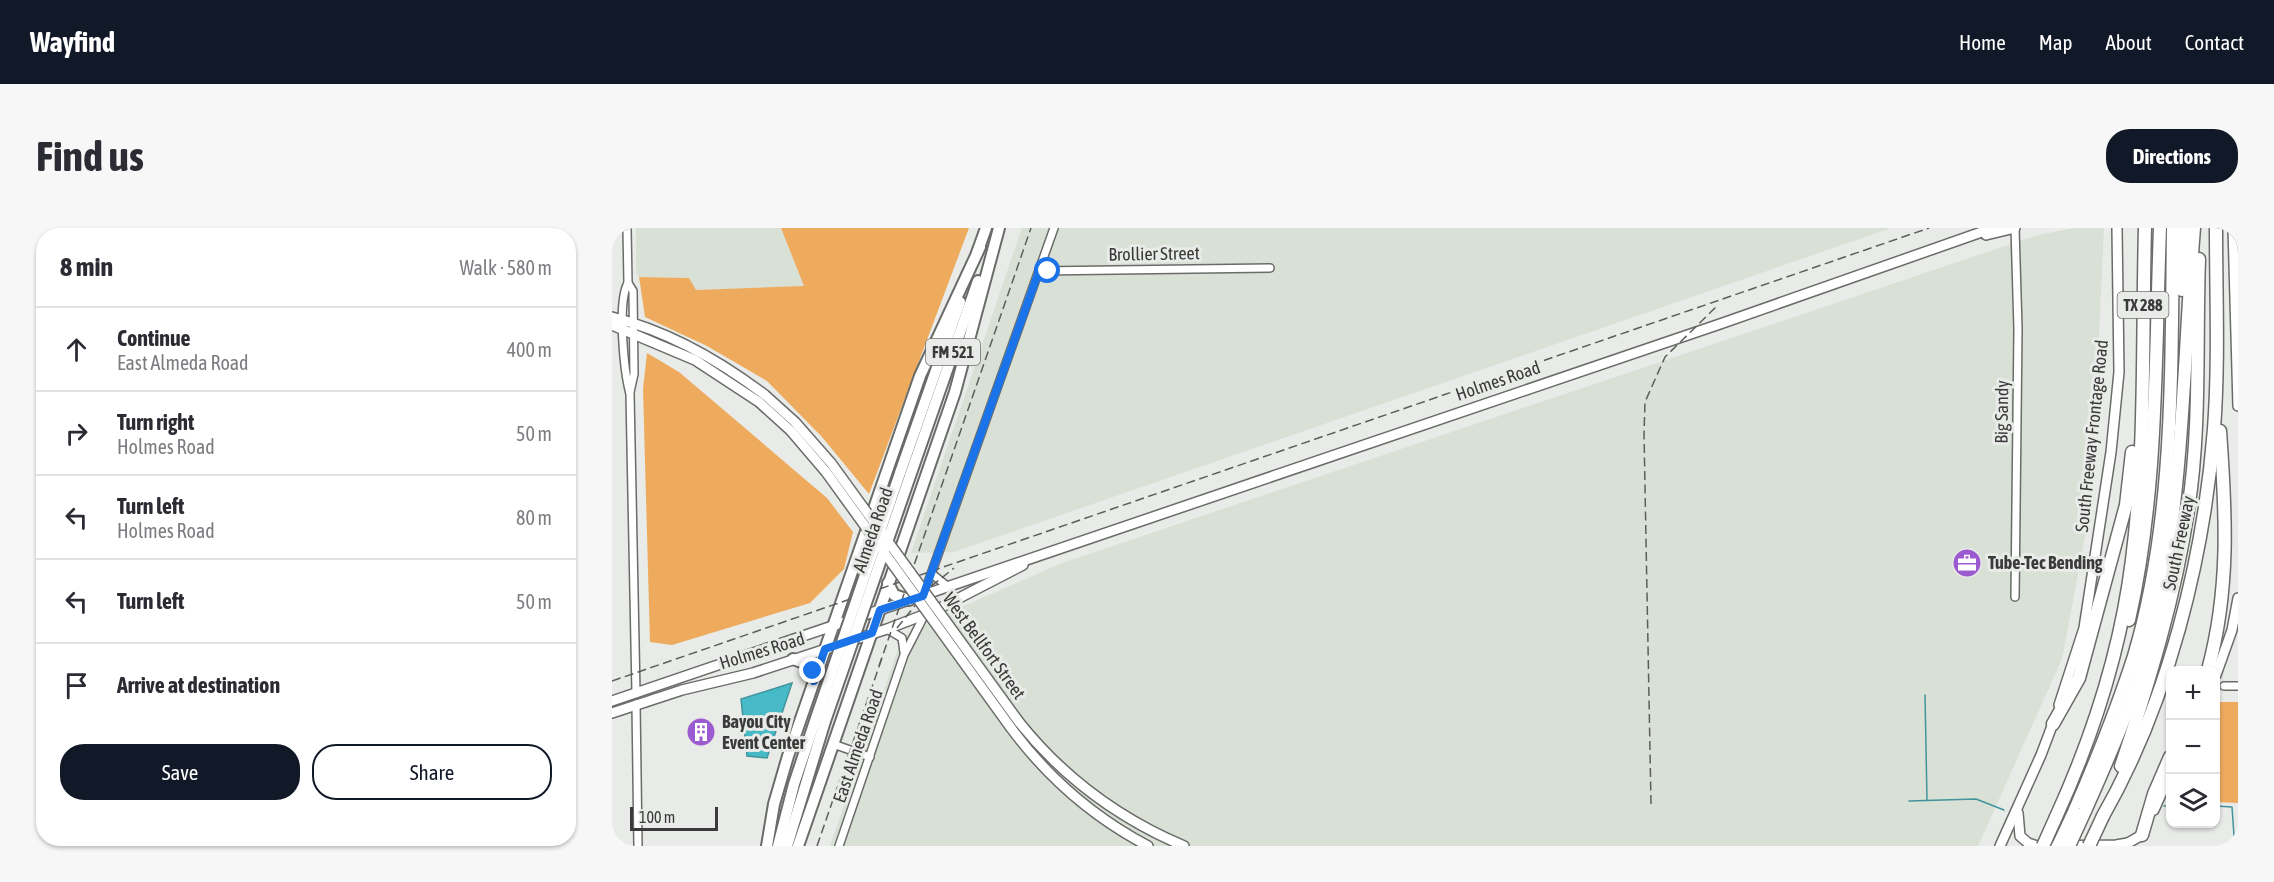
<!DOCTYPE html>
<html lang="en">
<head>
<meta charset="utf-8">
<style>
	body { margin:0; font-family:"Asap Condensed",sans-serif; background:#f7f7f7; color:#2b2b33 }
	.controls { position:absolute; right:18px; bottom:18px; display:grid; overflow:hidden; border-radius:12px; box-shadow:0 2px 4px #0004 }
	.controls button { width:54px; height:54px; display:grid; place-items:center; padding:0; border:0; border-bottom:2px solid #e1e1e2; background:#fff; color:#2b2b33; font:30px sans-serif }
	.scale { position:absolute; left:18px; bottom:15px; width:88px; box-sizing:border-box; padding-left:6px; border:3px solid #393a39; border-top:0; font-size:16px; line-height:21px; white-space:nowrap; color:#393a39; -webkit-text-stroke:4px #e8ebe7; paint-order:stroke }
	.stop { position:absolute; width:18px; height:18px; margin:-14px; border:4px solid #1a73e8; border-radius:50%; background:#fff }
	.stop.end { background:#1a73e8; border-color:#fff; box-shadow:0 2px 6px #0008 }
	.list { margin:0; padding:0; list-style:none }
	h2 { display:flex; justify-content:space-between; align-items:center; height:78px; margin:0; padding:0 24px; font-size:26px }
	h2 small { font-size:20px; font-weight:400; color:#7c7c81 }
	.list li { display:grid; grid-template-columns:39px 1fr auto; gap:18px; align-items:center; box-sizing:border-box; height:84px; padding:0 24px; border-top:2px solid #e1e1e2 }
	.list b { display:block; font-size:22px; white-space:nowrap }
	.list p { margin:0; font-size:20px; white-space:nowrap; color:#7c7c81 }
	.list em { font-size:20px; font-style:normal; color:#7c7c81 }
	.actions { display:flex; gap:12px; padding:18px 24px }
	.actions a { flex:1; padding:14px 0; border:2px solid #111827; border-radius:24px; text-align:center; font-size:21px; color:#111827 }
	.actions .main { background:#111827; color:#fff }
	.icon { flex:none; width:33px; height:33px; fill:none; stroke:currentColor; stroke-width:2; stroke-linecap:round; stroke-linejoin:round }
	.map { position:relative; flex:none; width:1626px; height:618px; overflow:hidden; border-radius:24px }
	header { display:flex; align-items:center; gap:36px; box-sizing:border-box; height:84px; padding:0 30px; background:#111827; color:#fff }
	header strong { font-size:28px }
	nav { display:flex; gap:33px; margin-inline-start:auto; font-size:21px }
	.intro { display:flex; align-items:center; justify-content:space-between; box-sizing:border-box; height:144px; padding:0 36px }
	h1 { margin:0; font-size:42px }
	.button { padding:15px 27px; border-radius:24px; background:#111827; color:#fff; font-size:21px; font-weight:700 }
	main { display:flex; gap:36px; padding:0 36px }
	aside { flex:1; background:#fff; border-radius:24px; box-shadow:0 2px 4px #0004 }
	.map>svg:first-child { display:block }
</style>
</head>
<body>
<header>
<strong>Wayfind</strong>
<nav><a>Home</a><a>Map</a><a>About</a><a>Contact</a></nav>
</header>
<div class="intro"><h1>Find us</h1><a class="button">Directions</a></div>
<main>
<aside>
<h2>8 min<small>Walk · 580 m</small></h2>
<ul class="list">
<li><svg class="icon" aria-label="ahead" viewBox="0 0 24 24"><path d="M12 20V5M6 11l6-6 6 6"/></svg><div><b>Continue</b><p>East Almeda Road</p></div><em>400 m</em></li>
<li><svg class="icon" aria-label="right" viewBox="0 0 24 24"><path d="M7 20v-9h11M14 6l5 5-5 5"/></svg><div><b>Turn right</b><p>Holmes Road</p></div><em>50 m</em></li>
<li><svg class="icon" aria-label="left" viewBox="0 0 24 24"><path d="M17 20v-9H6M10 6l-5 5 5 5"/></svg><div><b>Turn left</b><p>Holmes Road</p></div><em>80 m</em></li>
<li><svg class="icon" aria-label="left" viewBox="0 0 24 24"><path d="M17 20v-9H6M10 6l-5 5 5 5"/></svg><div><b>Turn left</b></div><em>50 m</em></li>
<li><svg class="icon" aria-label="arrive" viewBox="0 0 24 24"><path d="M6 21V4h12l-3 4 3 4H6"/></svg><div><b>Arrive at destination</b></div></li>
</ul>
<div class="actions"><a class="main">Save</a><a>Share</a></div>
</aside>
<div class="map">
<svg width="1626" height="618" viewBox="0 0 1626 618">
	<rect width="100%" height="100%" fill="#e8ebe7"/>
	<g fill="#d9e0d6">
		<polygon points="24,0 169,0 193,59 83,62 77,50 27,49 24,45"/>
		<polygon points="410,0 1279,0 342,324 299,325"/>
		<polygon points="1463,0 1492,0 1479,277 1450,431 1366,618 218,618 290,409 345,381 450,335 1426,7"/>
	</g>
	<g fill="#eeab5e">
		<polygon points="169,0 357,0 257,266 210,209 155,153 95,118 33,89 27,49 77,50 84,62 192,58"/>
		<polygon points="35,125 67,144 215,270 241,304 232,341 198,375 60,417 38,414 31,161"/>
		<polygon points="1606,474 1626,474 1626,575 1604,574 1604,480"/>
	</g>
	<polygon fill="#46bac7" stroke="#42949c" stroke-width="1.5" points="180,455 155,530 135,528 129,471"/>
	<g fill="none" stroke-linecap="round" stroke-linejoin="round">
		<g stroke="#42949c" stroke-width="1.5">
			<polyline points="1313,467 1315,572"/>
			<polyline points="1297,573 1364,571 1392,582"/>
			<polyline points="1552,578 1558,578"/>
			<polyline points="1604,578 1620,579 1622,608"/>
		</g>
		<g stroke="#6a6c69" stroke-width="10">
			<g id="street">
				<path d="M 15,0 L 16,55 C 5,74 12,143 18,166 L 24,465"/>
				<polyline points="427,43 658,40"/>
				<polyline points="16,55 21,63 22,146 18,164"/>
				<polyline points="320,346 335,358"/>
				<polyline points="312,366 442,0"/>
				<polyline points="1403,369 1406,101 1403,0"/>
				<polyline points="275,401 290,410 292,424"/>
				<polyline points="1612,458 1626,458"/>
				<polyline points="24,476 26,618"/>
				<polyline points="221,516 258,529"/>
				<polyline points="227,618 292,427 312,388"/>
			</g>
		</g>
		<g stroke="#6a6c69" stroke-width="12">
			<g id="secondary">
				<polyline points="1621,0 1626,178"/>
				<polyline points="1374,7 1403,0"/>
				<path d="M 0,89 C 56,103 107,132 153,167"/>
				<polyline points="0,97 83,132 147,174"/>
				<polyline points="1604,447 1620,402 1626,370"/>
				<polyline points="0,473 1108,96 1381,0"/>
				<polyline points="1447,477 1472,400 1499,224 1507,144 1505,0"/>
				<polyline points="0,485 70,462 141,445 275,401 322,383 411,337"/>
				<path d="M 407,494 C 451,549 508,591 572,618"/>
				<path d="M 399,500 C 436,550 481,589 536,618"/>
				<polyline points="1542,582 1558,546"/>
				<polyline points="1406,585 1408,608 1416,615 1425,618 1504,617 1516,615 1530,607"/>
				<polyline points="1388,618 1429,527 1443,490"/>
				<polyline points="1622,618 1626,617"/>
			</g>
		</g>
		<g stroke="#6a6c69" stroke-width="14">
			<g id="primary">
				<polyline points="365,25 374,0"/>
				<polyline points="288,245 348,74"/>
				<polyline points="298,248 366,53"/>
				<polyline points="276,355 282,367 297,372"/>
				<polyline points="181,431 195,436 202,453"/>
				<polyline points="155,618 162,576 176,528 308,148 368,19"/>
				<polyline points="166,618 182,556 204,490"/>
				<polyline points="175,618 213,493"/>
				<polyline points="186,618 343,164 387,0"/>
			</g>
		</g>
		<g stroke="#6a6c69" stroke-width="15">
			<g id="highway">
				<polyline points="1570,62 1571,0"/>
				<path d="M 1517,392 C 1546,264 1543,130 1548,0"/>
				<path d="M 1596,442 C 1618,361 1614,286 1608,203"/>
				<polyline points="1441,496 1467,450 1514,277 1520,224"/>
				<path d="M 1509,538 C 1537,455 1563,369 1576,282 C 1589,200 1584,114 1587,31"/>
				<path d="M 1473,583 C 1498,527 1526,463 1540,404 C 1572,272 1571,134 1582,0"/>
				<path d="M 1462,584 C 1484,533 1505,481 1522,428 C 1563,290 1559,142 1561,0"/>
				<path d="M 1491,588 C 1556,474 1592,330 1602,201 C 1607,134 1604,67 1604,0"/>
				<path d="M 1444,589 C 1481,508 1509,420 1520,332 C 1534,223 1530,110 1533,0"/>
				<polyline points="1530,607 1542,566 1558,529"/>
			</g>
		</g>
		<use href="#street" stroke="#fff" stroke-width="7"/>
		<use href="#secondary" stroke="#fff" stroke-width="9"/>
		<use href="#primary" stroke="#fff" stroke-width="10"/>
		<use href="#highway" stroke="#fff" stroke-width="12"/>
		<g stroke="#5d5e5c" stroke-width="1.5" stroke-dasharray="9 4.5" stroke-linecap="butt">
			<polyline points="285,400 317,360 342,340"/>
			<polyline points="267,438 419,0"/>
			<polyline points="0,453 1317,0"/>
			<polyline points="1039,576 1032,206 1033,174 1053,129 1105,78"/>
			<polyline points="205,618 270,430"/>
		</g>
		<g stroke="#6a6c69" stroke-width="12" stroke-linecap="butt">
			<g id="secondary-bridge">
				<polyline points="153,167 183,194 219,235 407,494"/>
				<polyline points="147,174 179,203 214,244 399,500"/>
			</g>
		</g>
		<g stroke="#6a6c69" stroke-width="14" stroke-linecap="butt">
			<g id="primary-bridge">
				<polyline points="204,490 288,245"/>
				<polyline points="213,493 298,248"/>
			</g>
		</g>
		<g stroke="#6a6c69" stroke-width="15" stroke-linecap="butt">
			<g id="highway-bridge">
				<polyline points="1431,618 1444,589"/>
				<polyline points="1446,618 1462,584"/>
				<polyline points="1457,618 1473,583"/>
				<polyline points="1477,618 1491,588"/>
			</g>
		</g>
		<use href="#secondary-bridge" stroke="#fff" stroke-width="9"/>
		<use href="#primary-bridge" stroke="#fff" stroke-width="10"/>
		<use href="#highway-bridge" stroke="#fff" stroke-width="12"/>
	</g>
	<g fill="none" stroke-linecap="round" stroke-linejoin="round">
		<polyline stroke="#1a73e8" stroke-width="8" points="201,443 202,453 213,421 260,405 268,382 311,368 427,43 436,43"/>
	</g>
	<defs>
		<g id="office-disc" transform="scale(1.5)"><circle r="9.5" fill="#9c5ad0" stroke="#e8ebe7"/><path d="M-6-3h4V-5.5h4V-3h4V5H-6ZM-1-4.5V-3h2v-1.5ZM-6 0V1H6V0Z" fill="#fff"/></g>
		<g id="building-disc" transform="scale(1.5)"><circle r="9.5" fill="#9c5ad0" stroke="#e8ebe7"/><path d="M-4-6H4V6H1V3H-1V6H-4ZM-2.5-4.3h1.7v1.8h-1.7ZM.8-4.3h1.7v1.8H.8ZM-2.5-1h1.7V.8h-1.7ZM.8-1h1.7V.8H.8Z" fill="#fff"/></g>
	</defs>
	<g fill-rule="evenodd">
		<use href="#office-disc" x="1355" y="335"/>
		<use href="#building-disc" x="89" y="504"/>
	</g>
	<g text-anchor="middle" stroke-width="6" stroke-linejoin="round" paint-order="stroke">
		<g fill="#e8ebe7" stroke="#6e6f6d" stroke-width="1.5">
			<rect x="1505.5" y="64" width="51" height="26" rx="4.5"/>
			<rect x="314" y="111" width="54" height="26" rx="4.5"/>
		</g>
		<g font-size="16" font-weight="bold" fill="#393a39">
			<text x="1531" y="83">TX 288</text>
			<text x="341" y="130">FM 521</text>
		</g>
		<g font-size="18" fill="#393a39" stroke="#e8ebe7">
			<text transform="translate(542 26) rotate(-1)" y="6">Brollier Street</text>
			<text transform="translate(886 153) rotate(-19)" y="6">Holmes Road</text>
			<text transform="translate(1390 184) rotate(-89)" y="6">Big Sandy</text>
			<text transform="translate(1480 208) rotate(-84)" y="6">South Freeway Frontage Road</text>
			<text transform="translate(261 302) rotate(-71)" y="6">Almeda Road</text>
			<text transform="translate(1567 315) rotate(-78)" y="6">South Freeway</text>
			<text transform="translate(372 418) rotate(54)" y="6">West Bellfort Street</text>
			<text transform="translate(150 423) rotate(-17)" y="6">Holmes Road</text>
			<text transform="translate(246 518) rotate(-71)" y="6">East Almeda Road</text>
		</g>
		<g font-size="18" font-weight="bold" fill="#393a39" stroke="#e8ebe7" text-anchor="start">
			<text x="1376" y="341">Tube-Tec Bending</text>
			<text x="110" y="500">Bayou City<tspan x="110" dy="21">Event Center</tspan></text>
		</g>
	</g>
</svg>
<div class="controls">
<button>+</button>
<button>−</button>
<button><svg class="icon" aria-label="layers" viewBox="0 0 24 24"><path d="M12 4l9 5-9 5-9-5zM3 14l9 5 9-5"/></svg></button>
</div>
<div class="scale">100 m</div>
<div class="stop" style="left:436px;top:43px"></div>
<div class="stop end" style="left:201px;top:443px"></div>
</div>
</main>
</body>
</html>
